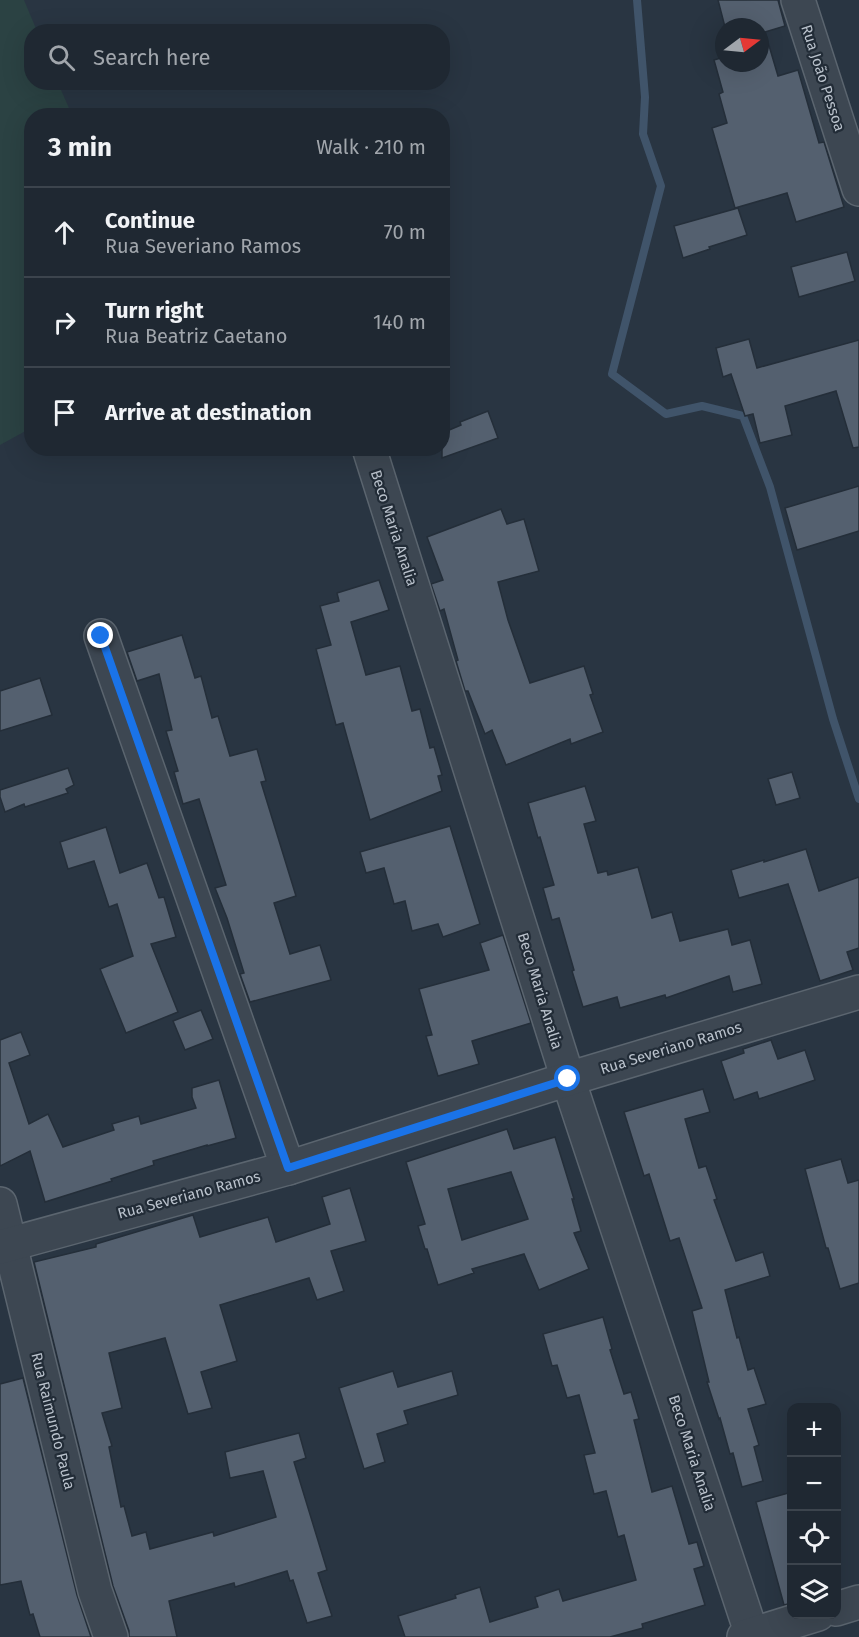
<!DOCTYPE html>
<html lang="en">
<head>
<meta charset="utf-8">
<style>
	body { margin:0; font-family:"Fira Sans",sans-serif; background:#27303a; color:#f1f3f6 }
	.controls { position:absolute; right:18px; bottom:18px; display:grid; overflow:hidden; border-radius:12px; box-shadow:0 6px 24px #0002 }
	.controls button { width:54px; height:54px; display:grid; place-items:center; padding:0; border:0; border-bottom:2px solid #3c444d; background:#1f2832; color:#f1f3f6; font:30px sans-serif }
	.compass { position:absolute; left:715px; top:18px; width:54px; height:54px; border-radius:50%; background:#1f2832; box-shadow:0 6px 24px #0002; rotate:74deg }
	.stop { position:absolute; width:18px; height:18px; margin:-14px; border:4px solid #1a73e8; border-radius:50%; background:#fff }
	.stop.end { background:#1a73e8; border-color:#fff; box-shadow:0 2px 6px #0008 }
	.list { margin:0; padding:0; list-style:none }
	h2 { display:flex; justify-content:space-between; align-items:center; height:78px; margin:0; padding:0 24px; font-size:26px }
	h2 small { font-size:20px; font-weight:400; color:#a1a6ac }
	.list li { display:grid; grid-template-columns:39px 1fr auto; gap:18px; align-items:center; box-sizing:border-box; height:90px; padding:0 24px; border-top:2px solid #3c444d }
	.list b { display:block; font-size:22px; white-space:nowrap }
	.list p { margin:0; font-size:20px; white-space:nowrap; color:#a1a6ac }
	.list em { font-size:20px; font-style:normal; color:#a1a6ac }
	.icon { flex:none; width:33px; height:33px; fill:none; stroke:currentColor; stroke-width:2; stroke-linecap:round; stroke-linejoin:round }
	.map { position:relative; flex:none; width:859px; height:1637px; overflow:hidden }
	.search { position:absolute; background:#1f2832; box-shadow:0 6px 24px #0002; left:24px; top:24px; width:426px; height:66px; display:flex; align-items:center; gap:15px; box-sizing:border-box; padding:0 21px; border-radius:24px; color:#a1a6ac; font-size:22px }
	.panel { position:absolute; background:#1f2832; box-shadow:0 6px 24px #0002; left:24px; top:108px; width:426px; height:348px; border-radius:24px }
	.map>svg:first-child { display:block }
</style>
</head>
<body>
<div class="map">
<svg width="859" height="1637" viewBox="0 0 859 1637">
	<rect width="100%" height="100%" fill="#293542"/>
	<polygon fill="#2b4243" points="0,0 24,0 37,31 32,32 32,82 58,83 72,115 32,116 31,428 0,445"/>
	<g fill="none" stroke-linecap="round" stroke-linejoin="round">
		<polyline stroke="#40546a" stroke-width="8" points="637,0 645,97 643,134 661,186 612,374 666,414 702,406 743,416 770,487 833,719 859,799"/>
	</g>
	<g fill="#54606f" stroke="#242e39" stroke-width="1.5" fill-rule="evenodd">
		<polygon points="718,0 778,0 785,26 765,32 778,76 798,70 819,143 824,142 844,207 796,222 787,193 735,208 712,128 727,123 719,94 723,92 714,60 724,57 724,63 760,63 760,27 725,27"/>
		<polygon points="738,208 747,235 709,247 710,249 683,258 674,226"/>
		<polygon points="847,252 855,281 799,297 791,267"/>
		<polygon points="749,339 757,368 859,340 859,447 853,448 836,391 785,406 792,435 760,443 753,414 745,416 731,374 723,377 716,348"/>
		<polygon points="488,411 498,438 442,458 442,433 461,425 460,422"/>
		<polygon points="859,486 859,531 797,550 785,508"/>
		<polygon points="501,509 507,524 524,519 539,571 498,582 508,620 530,683 584,666 593,694 590,695 603,732 571,744 570,739 506,765 492,730 485,734 468,691 465,691 456,661 458,660 444,609 440,611 431,584 443,580 427,537"/>
		<polygon points="379,580 389,610 351,622 366,675 400,666 412,711 420,709 430,748 434,747 442,775 438,776 442,791 370,820 343,723 336,725 316,649 331,645 320,606 339,601 337,593"/>
		<polygon points="182,635 195,678 201,676 212,718 218,716 230,756 257,749 266,781 261,782 296,896 274,903 290,954 320,945 331,980 250,1002 240,974 244,973 227,918 215,888 226,885 199,799 183,804 174,772 178,771 166,731 172,730 159,674 137,681 127,652"/>
		<polygon points="40,678 52,715 0,731 0,691"/>
		<polygon points="68,768 74,785 66,789 68,793 25,807 24,804 5,812 0,797 0,790"/>
		<polygon points="792,772 800,798 776,805 768,779"/>
		<polygon points="585,786 596,821 584,824 598,873 607,871 608,875 638,867 652,918 672,912 680,941 728,929 732,945 750,940 762,984 733,992 729,976 666,998 665,995 620,1008 617,997 583,1007 572,971 574,970 559,918 552,920 543,888 554,885 540,837 538,838 528,803"/>
		<polygon points="450,826 480,924 443,937 438,924 412,931 405,901 394,904 384,868 366,873 360,852"/>
		<polygon points="106,827 120,873 147,863 159,898 164,897 176,937 151,944 178,1012 126,1033 100,969 133,956 117,904 109,907 94,861 68,869 60,842"/>
		<polygon points="806,849 819,891 859,877 859,948 847,952 853,970 820,981 788,884 739,898 731,870 764,860 764,862"/>
		<polygon points="503,935 531,1023 472,1041 479,1064 438,1076 426,1036 432,1035 419,989 489,970 480,943"/>
		<polygon points="201,1010 213,1039 185,1050 173,1021"/>
		<polygon points="21,1032 30,1055 9,1063 29,1124 48,1114 63,1147 114,1130 112,1124 139,1116 141,1124 196,1108 192,1097 192,1088 219,1080 236,1138 207,1146 207,1145 153,1161 154,1165 111,1179 112,1181 45,1202 30,1151 0,1166 0,1040"/>
		<polygon points="771,1040 778,1059 805,1050 815,1080 759,1099 757,1092 734,1100 721,1061 744,1053 743,1049"/>
		<polygon points="703,1089 710,1112 685,1119 699,1168 706,1166 717,1199 714,1200 736,1261 763,1252 770,1276 725,1290 737,1338 739,1337 748,1370 754,1368 766,1404 748,1409 759,1445 754,1447 763,1481 742,1487 733,1453 730,1454 720,1418 719,1419 707,1382 709,1382 692,1311 702,1308 679,1238 670,1241 649,1174 644,1176 624,1112"/>
		<path d="M 507,1129 L 514,1149 L 555,1137 L 574,1199 L 572,1199 L 581,1231 L 574,1233 L 589,1269 L 539,1290 L 524,1254 L 472,1269 L 474,1273 L 438,1285 L 427,1249 L 425,1249 L 418,1226 L 425,1224 L 406,1162 ZM 511,1172 L 528,1219 L 462,1240 L 448,1189 Z"/>
		<polygon points="841,1159 848,1183 859,1180 859,1283 840,1289 828,1248 826,1248 805,1169"/>
		<polygon points="350,1188 366,1241 331,1251 344,1291 317,1300 309,1278 220,1305 237,1361 201,1372 212,1408 188,1414 165,1338 109,1353 122,1408 102,1413 112,1446 109,1447 121,1507 124,1506 132,1536 146,1532 150,1549 213,1532 214,1536 276,1517 263,1471 230,1478 225,1452 299,1433 306,1458 294,1462 327,1570 318,1573 332,1616 307,1623 293,1580 290,1581 287,1571 235,1587 234,1583 169,1601 177,1637 129,1637 129,1631 113,1586 34,1262 96,1247 96,1244 193,1215 200,1237 268,1217 276,1242 330,1224 322,1197"/>
		<polygon points="603,1317 612,1349 610,1350 624,1394 631,1392 639,1419 634,1420 652,1492 672,1486 689,1544 697,1542 704,1566 694,1569 705,1605 642,1624 643,1628 610,1637 405,1637 398,1616 456,1598 455,1595 480,1587 490,1622 538,1607 535,1597 559,1589 563,1601 636,1580 624,1535 618,1537 606,1491 594,1494 584,1455 595,1453 579,1395 567,1398 557,1365 552,1366 543,1334"/>
		<polygon points="393,1371 398,1387 452,1371 458,1395 404,1411 408,1424 377,1434 385,1462 364,1469 339,1388"/>
		<polygon points="23,1378 77,1595 91,1637 40,1637 33,1614 30,1615 21,1581 0,1585 0,1384"/>
		<polygon points="792,1492 792,1603 784,1605 756,1502"/>
	</g>
	<g fill="none" stroke-linecap="round" stroke-linejoin="round">
		<g stroke="#5b656f" stroke-width="36">
			<g id="minor">
				<polyline points="798,0 859,189"/>
				<polyline points="369,448 568,1079 752,1635"/>
				<polyline points="101,636 288,1168"/>
				<polyline points="0,1204 95,1591 111,1637"/>
				<polyline points="0,1247 288,1168 568,1079 859,992"/>
				<polyline points="836,1609 859,1602"/>
				<polyline points="744,1637 818,1614"/>
			</g>
		</g>
		<use href="#minor" stroke="#3d4752" stroke-width="33"/>
	</g>
	<g fill="none" stroke-linecap="round" stroke-linejoin="round">
		<polyline stroke="#1a73e8" stroke-width="8" points="101,636 288,1168 568,1079"/>
	</g>
	<g text-anchor="middle" stroke-width="4.5" stroke-linejoin="round" paint-order="stroke">
		<g font-size="15" fill="#bac2cc" stroke="#222c37">
			<text transform="translate(823 78) rotate(72)" y="5">Rua João Pessoa</text>
			<text transform="translate(394 528) rotate(72)" y="5">Beco Maria Analia</text>
			<text transform="translate(540 991) rotate(73)" y="5">Beco Maria Analia</text>
			<text transform="translate(671 1048) rotate(-17)" y="5">Rua Severiano Ramos</text>
			<text transform="translate(189 1195) rotate(-15)" y="5">Rua Severiano Ramos</text>
			<text transform="translate(53 1421) rotate(76)" y="5">Rua Raimundo Paula</text>
			<text transform="translate(692 1453) rotate(72)" y="5">Beco Maria Analia</text>
		</g>
	</g>
</svg>
<div class="controls">
<button>+</button>
<button>−</button>
<button><svg class="icon" aria-label="locate" viewBox="0 0 24 24"><circle cx="12" cy="12" r="6"/><path d="M12 2v4M12 18v4M2 12h4M18 12h4"/></svg></button>
<button><svg class="icon" aria-label="layers" viewBox="0 0 24 24"><path d="M12 4l9 5-9 5-9-5zM3 14l9 5 9-5"/></svg></button>
</div>
<svg class="compass" viewBox="-18 -18 36 36"><path d="M0-13l5 13h-10z" fill="#e53935"/><path d="M0 13l5-13h-10z" fill="#a1a6ac"/></svg>
<div class="stop" style="left:568px;top:1079px"></div>
<div class="stop end" style="left:101px;top:636px"></div>
<div class="search"><svg class="icon" aria-label="search" viewBox="0 0 24 24"><circle cx="10" cy="10" r="6"/><path d="M15 15l6 6"/></svg>Search here</div>
<section class="panel">
<h2>3 min<small>Walk · 210 m</small></h2>
<ul class="list">
<li><svg class="icon" aria-label="ahead" viewBox="0 0 24 24"><path d="M12 20V5M6 11l6-6 6 6"/></svg><div><b>Continue</b><p>Rua Severiano Ramos</p></div><em>70 m</em></li>
<li><svg class="icon" aria-label="right" viewBox="0 0 24 24"><path d="M7 20v-9h11M14 6l5 5-5 5"/></svg><div><b>Turn right</b><p>Rua Beatriz Caetano</p></div><em>140 m</em></li>
<li><svg class="icon" aria-label="arrive" viewBox="0 0 24 24"><path d="M6 21V4h12l-3 4 3 4H6"/></svg><div><b>Arrive at destination</b></div></li>
</ul>
</section>
</div>
</body>
</html>
